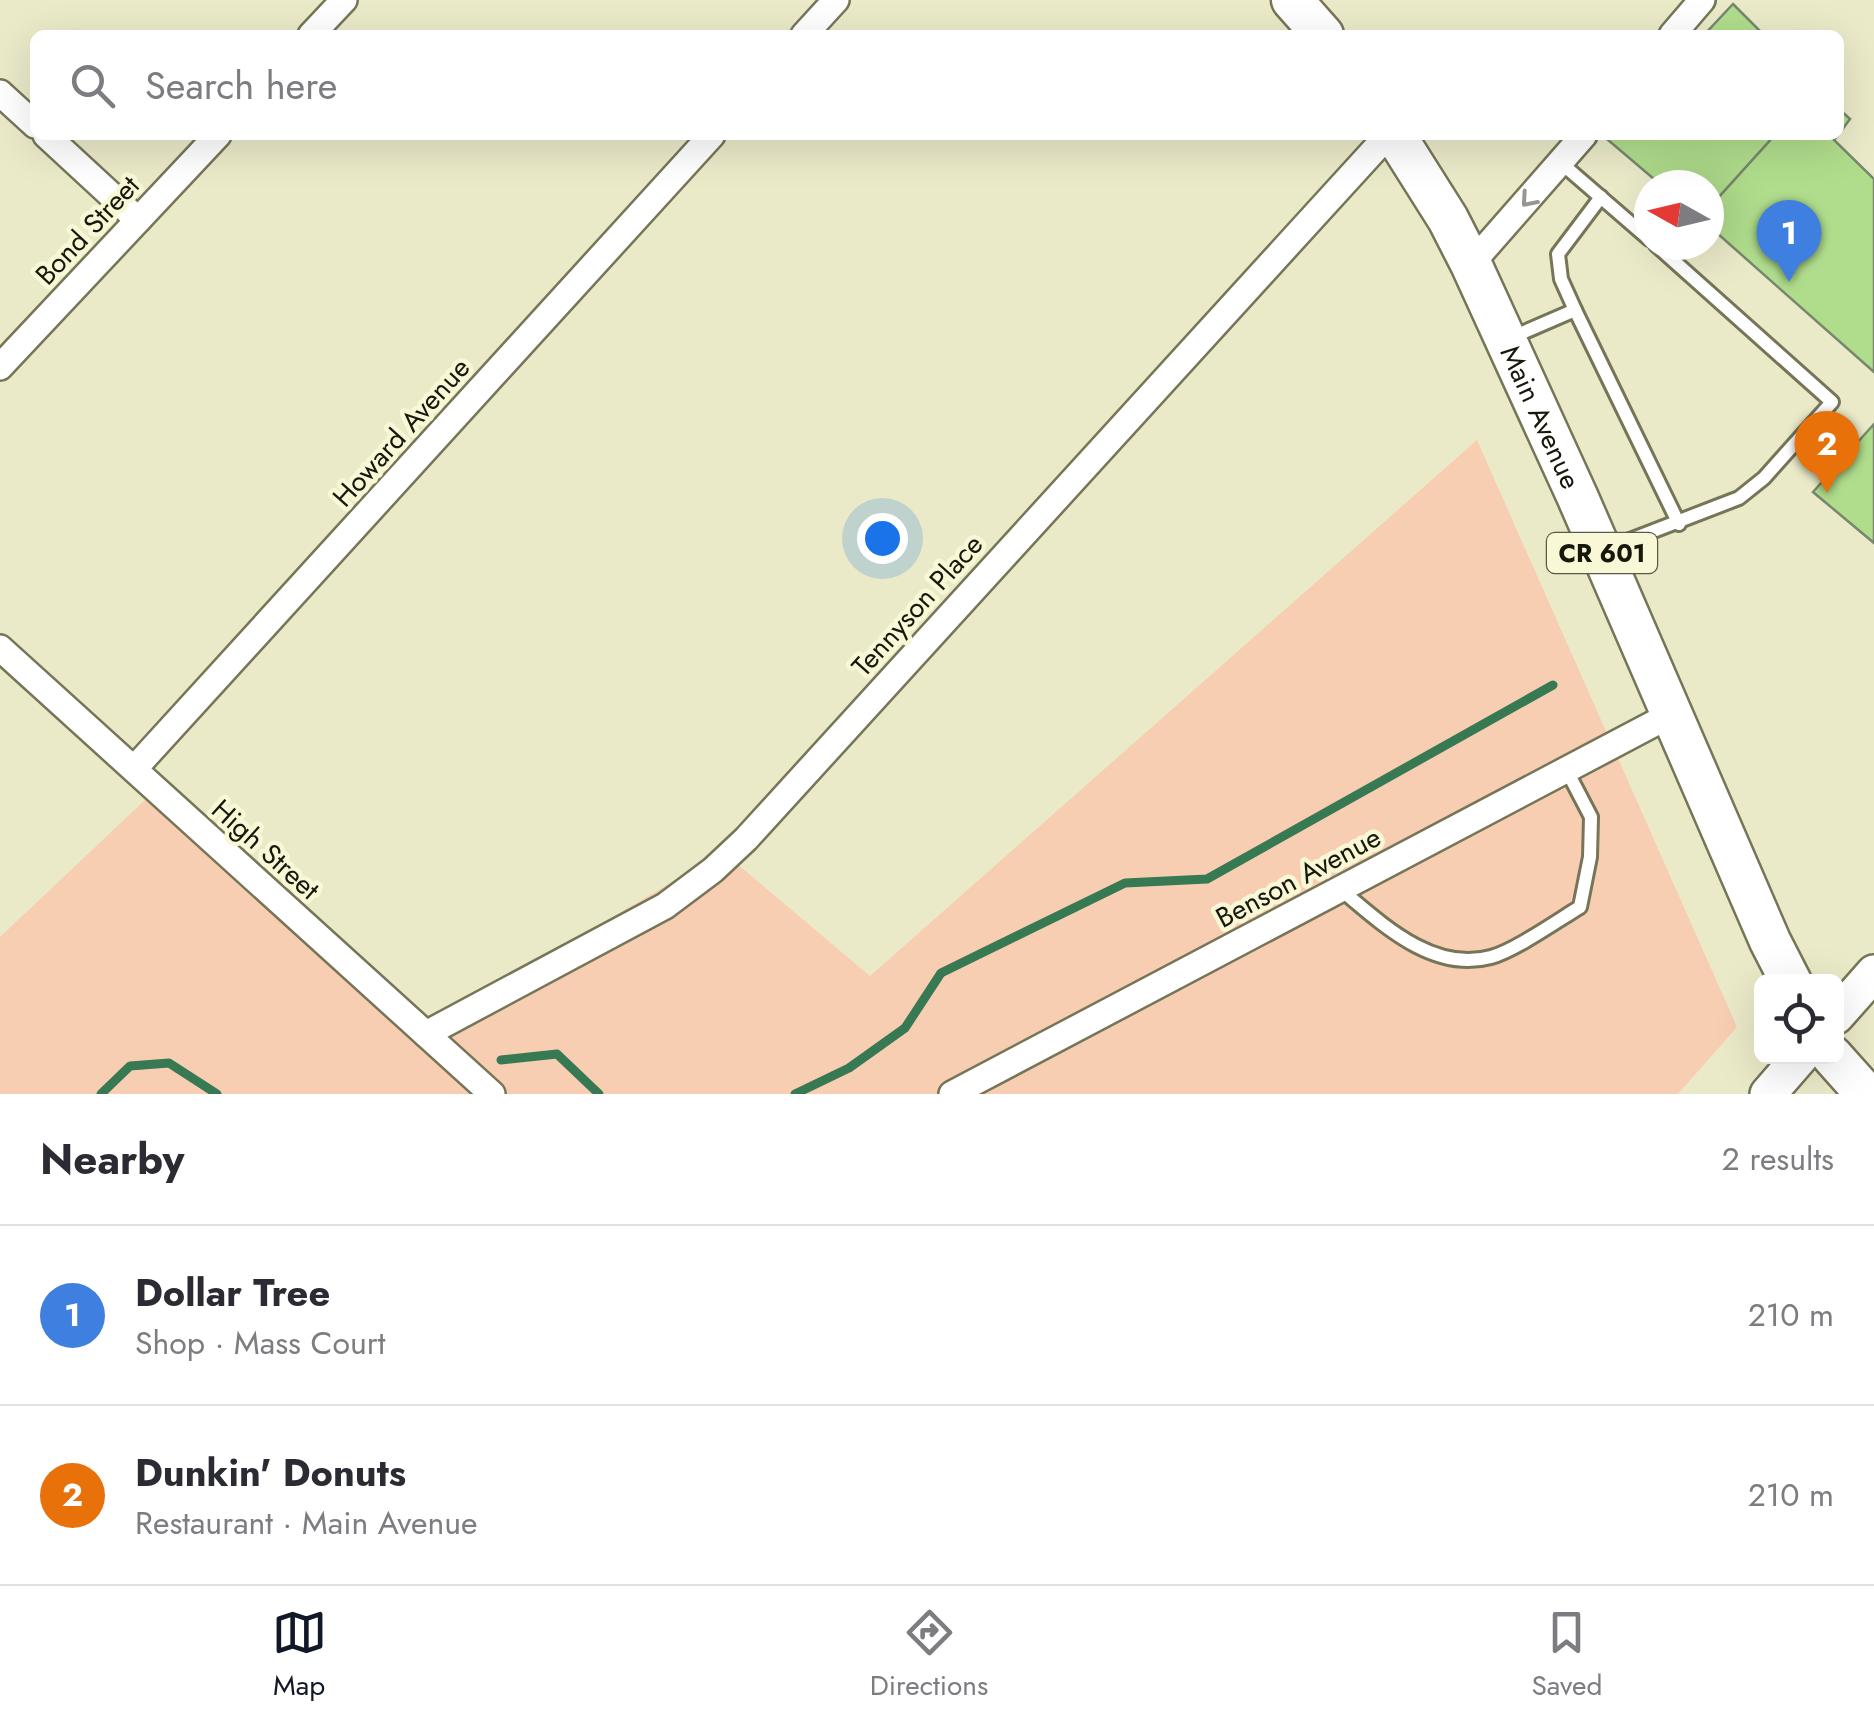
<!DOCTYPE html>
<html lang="en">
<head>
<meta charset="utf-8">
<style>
	body { margin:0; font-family:Jost,sans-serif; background:#f2f2f3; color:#2b2b33 }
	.controls { position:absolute; right:30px; bottom:30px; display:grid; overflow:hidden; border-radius:15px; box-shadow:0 10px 40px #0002 }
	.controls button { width:90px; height:90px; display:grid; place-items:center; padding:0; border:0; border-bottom:2px solid #e1e1e2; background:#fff; color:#2b2b33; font:50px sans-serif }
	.compass { position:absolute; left:1634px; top:170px; width:90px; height:90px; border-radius:50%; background:#fff; box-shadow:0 10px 40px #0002; rotate:278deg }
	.you { position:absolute; left:882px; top:538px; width:35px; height:35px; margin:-25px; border:8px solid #fff; border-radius:50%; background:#1a73e8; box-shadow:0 0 0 15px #1a73e833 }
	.badge { display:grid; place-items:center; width:65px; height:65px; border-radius:50%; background:#111827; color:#fff; font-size:32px; font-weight:700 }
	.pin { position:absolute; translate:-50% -82px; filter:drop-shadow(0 2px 5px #0008) }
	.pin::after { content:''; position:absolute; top:52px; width:35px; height:30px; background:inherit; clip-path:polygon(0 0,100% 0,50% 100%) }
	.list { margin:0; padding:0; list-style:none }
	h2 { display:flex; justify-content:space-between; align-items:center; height:130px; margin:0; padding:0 40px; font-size:42px }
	h2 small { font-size:32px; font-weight:400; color:#7c7c81 }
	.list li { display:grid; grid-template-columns:65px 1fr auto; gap:30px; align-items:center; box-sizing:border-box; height:180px; padding:0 40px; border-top:2px solid #e1e1e2 }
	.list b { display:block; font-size:38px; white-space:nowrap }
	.list p { margin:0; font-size:32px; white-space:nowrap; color:#7c7c81 }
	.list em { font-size:32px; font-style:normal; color:#7c7c81 }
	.icon { flex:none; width:55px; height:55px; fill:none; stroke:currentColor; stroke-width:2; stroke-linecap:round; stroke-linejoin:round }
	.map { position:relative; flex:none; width:1874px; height:1094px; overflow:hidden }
	.search { position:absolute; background:#fff; box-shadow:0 10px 40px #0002; left:30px; right:30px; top:30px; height:110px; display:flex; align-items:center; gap:25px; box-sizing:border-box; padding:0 35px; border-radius:15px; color:#7c7c81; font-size:38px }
	.sheet { height:490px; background:#fff }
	nav { display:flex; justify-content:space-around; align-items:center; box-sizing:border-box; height:140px; border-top:2px solid #e1e1e2; background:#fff; font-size:28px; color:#7c7c81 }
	nav a { display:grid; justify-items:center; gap:5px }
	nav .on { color:#111827 }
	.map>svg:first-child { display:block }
</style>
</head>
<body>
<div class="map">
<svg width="1874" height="1094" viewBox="0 0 1874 1094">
	<rect width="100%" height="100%" fill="#eaeac9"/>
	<polygon fill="#f8ceb2" points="1477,440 1737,1027 1678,1094 0,1094 0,937 165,781 435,1022 723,852 870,976"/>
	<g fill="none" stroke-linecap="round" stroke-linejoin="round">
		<g stroke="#377953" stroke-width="9">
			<polyline points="501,1060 557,1054 599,1094"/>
			<polyline points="101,1094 130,1066 169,1063 217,1094"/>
			<polyline points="795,1094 849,1068 905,1028 941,973 1125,883 1207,879 1553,685"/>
		</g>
	</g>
	<g fill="#b0dd8c" stroke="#78876d" stroke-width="2.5">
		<polygon points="1733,4 1764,35 1704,35"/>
		<polygon points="1839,109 1850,119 1839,134"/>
		<polygon points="1613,135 1775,135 1709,208 1709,185 1661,185 1608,140"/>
		<polygon points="1775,135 1838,135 1834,140 1874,179 1874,372 1709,226 1709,208"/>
		<polygon points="1874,424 1874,543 1813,492"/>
	</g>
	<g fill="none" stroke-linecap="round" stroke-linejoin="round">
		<g stroke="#767558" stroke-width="18">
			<g id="lane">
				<polyline points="1560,162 1649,239"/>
				<polyline points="1575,310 1561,279 1558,254 1601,197"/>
				<polyline points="1508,339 1575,310 1679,524"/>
				<polyline points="1604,550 1739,498 1764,478 1832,402 1656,245"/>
				<path d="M 1340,889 C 1381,923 1432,973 1491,957 C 1514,951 1557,921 1580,907 L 1590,857 L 1591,817 L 1566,769"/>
			</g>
		</g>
		<g stroke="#767558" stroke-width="30">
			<g id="street">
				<polyline points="311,35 344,0"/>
				<polyline points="804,35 836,0"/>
				<polyline points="1672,35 1702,0"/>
				<polyline points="0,93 35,125"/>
				<polyline points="46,135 138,220"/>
				<polyline points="1471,264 1584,135"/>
				<polyline points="0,367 218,135"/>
				<polyline points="0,648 492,1094"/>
				<polyline points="134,769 712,135"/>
				<polyline points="426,1034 665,906 713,870 746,839 1388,135"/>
				<polyline points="952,1094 1672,714"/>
			</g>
		</g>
		<g stroke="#767558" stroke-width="40">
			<g id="secondary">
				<polyline points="1836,1016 1874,973"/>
				<polyline points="1768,1094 1801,1056"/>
			</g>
		</g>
		<g stroke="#767558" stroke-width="45">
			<g id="primary">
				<polyline points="1292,0 1323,35"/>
				<path id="s1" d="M 1395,135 L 1448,219 L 1471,264 L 1578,498 L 1770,941 L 1791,982"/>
				<polyline points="1832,1056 1866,1094"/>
			</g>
		</g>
		<use href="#lane" stroke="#fff" stroke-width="12"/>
		<use href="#street" stroke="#fff" stroke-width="25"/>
		<use href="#secondary" stroke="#fff" stroke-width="35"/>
		<use href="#primary" stroke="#fff" stroke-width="40"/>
	</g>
	<defs><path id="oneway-chevron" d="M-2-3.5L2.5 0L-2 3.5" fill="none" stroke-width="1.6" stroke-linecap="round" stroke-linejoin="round" transform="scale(2.5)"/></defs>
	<use stroke="#979792" href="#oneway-chevron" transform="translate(1528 200) rotate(131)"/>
	<g text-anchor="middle" stroke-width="9" stroke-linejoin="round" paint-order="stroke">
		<rect fill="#f8f7d6" stroke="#5b5a49" stroke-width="2.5" x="1547" y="533" width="110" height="40" rx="8"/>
		<g font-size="25" font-weight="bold" fill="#18170c">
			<text x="1602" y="562">CR 601</text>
		</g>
		<g font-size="28" fill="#18170c" stroke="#f8f7d6">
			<text transform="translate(87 230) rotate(-47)" y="10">Bond Street</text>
			<text dy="10" stroke="none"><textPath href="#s1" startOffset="318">Main Avenue</textPath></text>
			<text transform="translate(401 432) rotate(-48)" y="10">Howard Avenue</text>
			<text transform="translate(917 605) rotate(-48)" y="10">Tennyson Place</text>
			<text transform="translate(266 849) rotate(42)" y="10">High Street</text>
			<text transform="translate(1298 877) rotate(-28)" y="10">Benson Avenue</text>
		</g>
	</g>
</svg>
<div class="controls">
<button><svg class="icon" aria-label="locate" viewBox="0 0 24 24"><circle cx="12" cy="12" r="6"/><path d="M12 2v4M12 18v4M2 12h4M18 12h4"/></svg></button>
</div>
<svg class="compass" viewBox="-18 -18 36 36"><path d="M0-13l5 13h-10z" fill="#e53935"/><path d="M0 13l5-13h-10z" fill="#7c7c81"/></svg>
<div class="you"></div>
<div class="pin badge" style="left:1789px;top:282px;background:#3f7fe0">1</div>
<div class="pin badge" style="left:1827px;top:493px;background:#e8710a">2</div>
<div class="search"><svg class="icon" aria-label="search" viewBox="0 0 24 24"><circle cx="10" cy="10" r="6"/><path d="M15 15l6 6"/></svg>Search here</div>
</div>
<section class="sheet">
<h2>Nearby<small>2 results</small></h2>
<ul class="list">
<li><span class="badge" style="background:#3f7fe0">1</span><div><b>Dollar Tree</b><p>Shop · Mass Court</p></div><em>210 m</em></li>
<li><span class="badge" style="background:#e8710a">2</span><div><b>Dunkin' Donuts</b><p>Restaurant · Main Avenue</p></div><em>210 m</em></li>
</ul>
</section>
<nav>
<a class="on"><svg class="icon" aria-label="map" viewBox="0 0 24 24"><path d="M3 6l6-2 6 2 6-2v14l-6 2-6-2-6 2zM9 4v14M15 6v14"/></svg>Map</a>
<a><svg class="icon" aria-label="directions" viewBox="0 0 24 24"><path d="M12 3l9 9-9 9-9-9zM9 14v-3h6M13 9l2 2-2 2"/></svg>Directions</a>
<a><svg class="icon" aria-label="saved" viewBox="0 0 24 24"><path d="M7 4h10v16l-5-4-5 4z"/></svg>Saved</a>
</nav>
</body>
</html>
